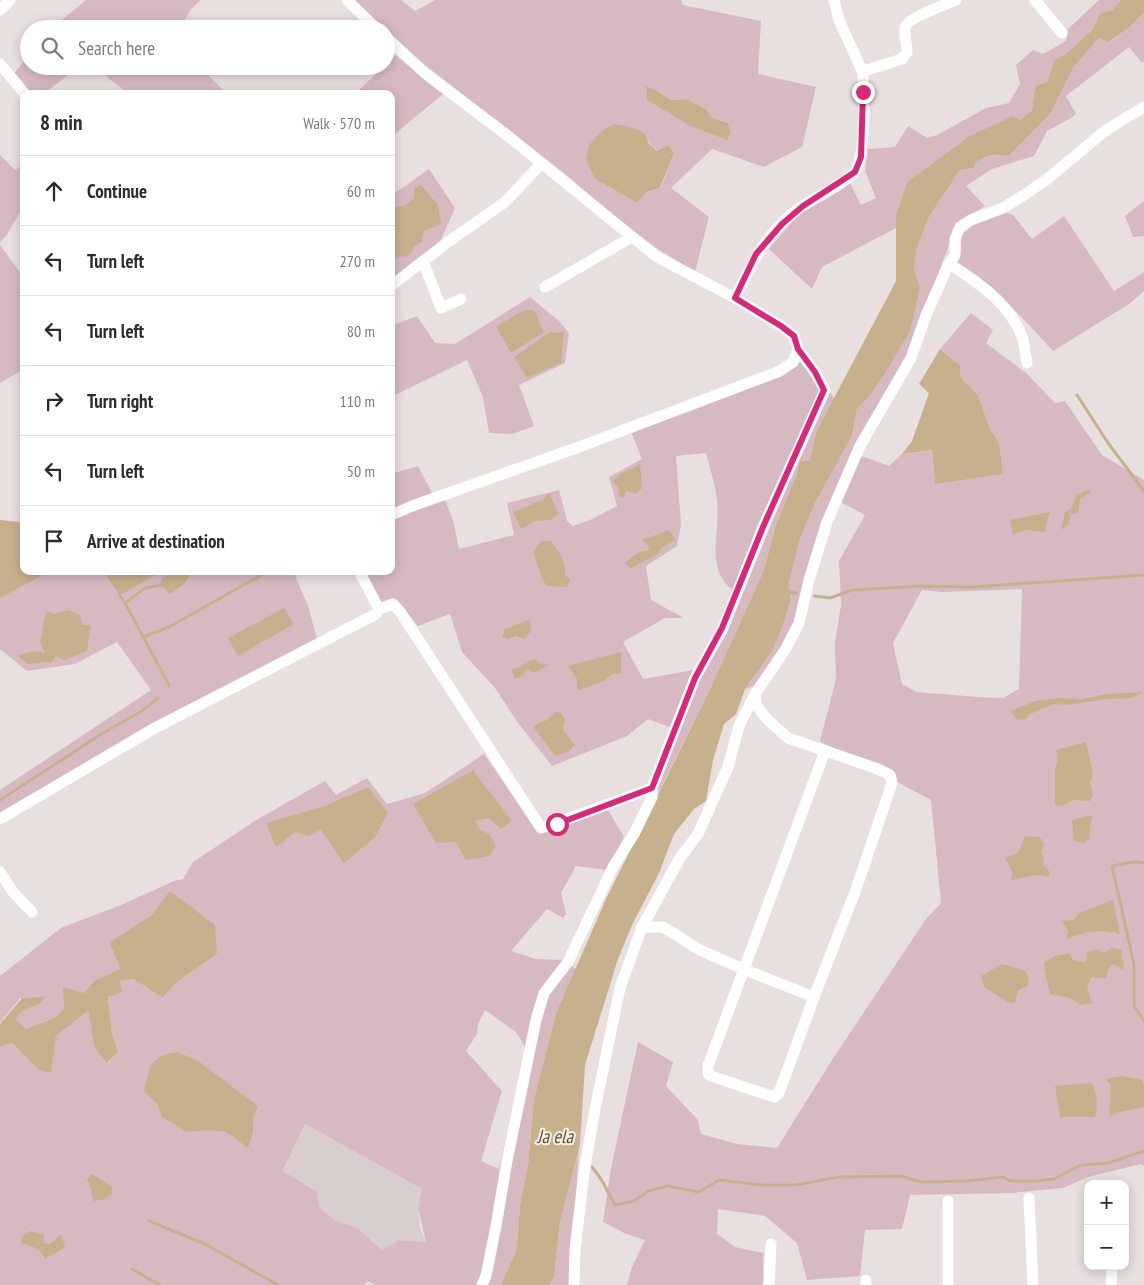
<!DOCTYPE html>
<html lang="en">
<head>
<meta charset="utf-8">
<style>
	body { margin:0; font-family:"PT Sans Narrow",sans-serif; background:#f7f7f7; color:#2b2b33 }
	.controls { position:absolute; right:15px; bottom:15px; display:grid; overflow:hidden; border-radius:10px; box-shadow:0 2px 12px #0003 }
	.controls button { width:45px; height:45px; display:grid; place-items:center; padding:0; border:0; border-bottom:1px solid #e1e1e2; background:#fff; color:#2b2b33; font:25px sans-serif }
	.stop { position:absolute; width:15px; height:15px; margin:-11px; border:4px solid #db2777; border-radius:50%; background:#fff }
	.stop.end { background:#db2777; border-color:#fff; box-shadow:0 1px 5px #0008 }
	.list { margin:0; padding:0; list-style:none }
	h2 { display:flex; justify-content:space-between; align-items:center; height:65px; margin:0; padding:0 20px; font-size:21px }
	h2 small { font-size:16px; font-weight:400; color:#7c7c81 }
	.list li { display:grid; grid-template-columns:32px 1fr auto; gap:15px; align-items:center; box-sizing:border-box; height:70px; padding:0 20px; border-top:1px solid #e1e1e2 }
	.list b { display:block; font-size:19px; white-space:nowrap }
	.list em { font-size:16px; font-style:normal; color:#7c7c81 }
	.icon { flex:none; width:28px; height:28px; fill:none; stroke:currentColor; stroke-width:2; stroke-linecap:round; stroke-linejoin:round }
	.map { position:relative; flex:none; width:1144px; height:1285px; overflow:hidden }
	.search { position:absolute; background:#fff; box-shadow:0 2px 12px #0003; left:20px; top:20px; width:375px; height:55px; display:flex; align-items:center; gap:12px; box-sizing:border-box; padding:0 18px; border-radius:28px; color:#7c7c81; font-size:19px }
	.panel { position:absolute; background:#fff; box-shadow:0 2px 12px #0003; left:20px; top:90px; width:375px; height:485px; border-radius:10px }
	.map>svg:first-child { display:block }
</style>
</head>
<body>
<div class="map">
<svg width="1144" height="1285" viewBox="0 0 1144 1285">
	<rect width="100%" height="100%" fill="#e8dfdf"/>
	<polygon fill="#d8cecd" points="305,1124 422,1189 418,1208 420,1228 426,1242 398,1240 384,1250 357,1228 334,1220 319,1207 283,1172"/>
	<g fill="#d7bac1" fill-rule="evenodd">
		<polygon points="86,0 201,0 191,9 179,29 51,29"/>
		<path d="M 353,0 L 401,0 L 415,11 L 435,0 L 681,0 L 683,5 L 761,21 L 758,74 L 816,87 L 802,147 L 764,167 L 712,149 L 671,188 L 709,217 L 695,272 L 658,249 L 624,224 L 564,173 L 421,62 ZM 646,87 L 659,92 L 671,100 L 686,99 L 705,108 L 713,118 L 728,123 L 731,133 L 726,139 L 696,127 L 647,100 ZM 645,133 C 652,151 656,151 674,153 L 661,188 L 647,192 L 637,203 L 595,179 Z"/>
		<polygon points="1099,0 1121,0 1112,10 1100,13 1093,29 1066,54 1054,60 1047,82 1035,86 1032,110 1020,120 928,168 907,182 896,214 896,228 822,267 812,289 769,249 797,216 850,183 861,205 876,198 865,171 868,149 895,147 908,126 927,138 937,135 986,108 1009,103 1020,84 1016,65 1033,50 1043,54 1066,41 1068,29"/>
		<polygon points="1144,12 1144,61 1142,63 1129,47 1066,96 1076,114 1071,118 1047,131 1034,156 992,169 966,186 985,206 957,223 909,353 859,442 793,625 780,649 756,685 745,689 771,653 782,628 791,600 789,583 800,539 815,503 852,436 857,409 867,399 920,287 914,268 917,248 930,215 960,170 974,168 976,162 991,155 1009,156 1050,114 1073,68 1099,38 1110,42 1129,28"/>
		<polygon points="29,55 29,66 81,66 43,94 31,94 13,75"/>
		<polygon points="395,55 443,94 391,137 391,94 355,94 384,66 386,66 386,64"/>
		<polygon points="93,66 199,66 227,94 129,94"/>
		<polygon points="0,155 15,170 24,164 24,205 6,236 0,242"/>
		<polygon points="429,169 455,208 439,244 391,279 391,194 401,189"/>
		<polygon points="1144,201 1144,236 1133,237 1125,216"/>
		<polygon points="1003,212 1013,215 1032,239 1064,216 1114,291 1144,272 1144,291 1129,304 1053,351 1012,307 978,276 956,263 961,250 961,235 974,224"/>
		<polygon points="0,245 24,278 24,369 0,383"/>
		<polygon points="530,297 559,321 569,333 565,363 519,385 534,426 512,434 489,433 483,397 467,360 391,397 391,326 417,316 435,343 455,344"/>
		<path d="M 971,313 L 993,330 L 986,343 L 1026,373 L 1055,403 L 1065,401 L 1102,455 L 1144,480 L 1144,1166 L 1141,1164 L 1088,1177 L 1063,1188 L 1012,1193 L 910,1195 L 902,1229 L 865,1230 L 860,1276 L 807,1280 L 797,1243 L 765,1216 L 718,1209 L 717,1234 L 735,1247 L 763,1253 L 763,1283 L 761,1285 L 627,1285 L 632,1267 L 645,1240 L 626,1234 L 603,1222 L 611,1168 L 638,1042 L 673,1062 L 666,1086 L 698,1120 L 701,1134 L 737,1144 L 777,1148 L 832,1060 L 926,919 L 941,903 L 931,800 L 820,741 L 836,679 L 835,643 L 841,605 L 839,561 L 865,515 L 841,502 L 861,456 L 889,466 L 902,454 L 932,450 L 935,484 L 999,443 L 990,429 L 978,395 L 961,378 L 960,365 L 940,349 ZM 1022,589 L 1019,689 L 1003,698 L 978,697 L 917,692 L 902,684 L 893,643 L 922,590 L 942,592 Z"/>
		<path d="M 801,362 L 821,392 L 732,590 C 704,566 721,532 717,502 C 716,486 710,469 706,453 L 676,456 L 681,524 L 677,546 L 646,566 L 651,600 L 684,618 L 665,618 L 623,642 L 643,679 L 694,670 L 672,728 L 648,719 L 627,736 L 552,766 L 518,723 L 495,688 L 462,652 L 450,614 L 418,626 L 400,604 L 393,598 L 381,602 L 365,571 L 391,571 L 391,521 L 444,498 L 453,520 L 459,549 L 514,535 L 507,503 L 559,490 L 567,521 L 573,526 L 590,520 L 617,506 L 609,477 L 642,459 L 631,432 Z"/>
		<polygon points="827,388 834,398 816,432 810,461 800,462 797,474 776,524 764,570 705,700 658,793 657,786 702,674 744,591"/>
		<polygon points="418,466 433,495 391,512 391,474"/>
		<polygon points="0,520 24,522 24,571 293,571 308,606 317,639 0,814 0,790 151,690 117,642 75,664 27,671 0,649"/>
		<path d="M 484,754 L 537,832 L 608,810 L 624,837 L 607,870 L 576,866 L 561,893 L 566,914 L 563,918 L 547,909 L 511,951 L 536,959 L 563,960 L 576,969 L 556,1013 L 534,1099 L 528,1165 L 520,1204 L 517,1248 L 501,1285 L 375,1285 L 367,1281 L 365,1285 L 0,1285 L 0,1047 L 12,1043 L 39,1070 L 53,1051 L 56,1036 L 88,1011 L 94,1047 L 108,1063 L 118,1052 L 112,1033 L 108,997 L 120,981 L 133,979 L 163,998 L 177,982 L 217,954 L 170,892 L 151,917 L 109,942 L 120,969 L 95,980 L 84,993 L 64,1008 L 54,1018 L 26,1029 L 14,1019 L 24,1010 L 40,1004 L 44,996 L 20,998 L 0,1023 L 0,976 L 61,928 L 121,905 L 174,881 L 183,879 L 193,862 L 258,819 L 325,781 L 336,795 L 367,778 L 387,804 L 425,793 ZM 485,1010 L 516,1032 L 526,1048 L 499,1169 L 481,1161 L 502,1091 L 466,1051 L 477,1034 L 478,1024 ZM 305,1124 L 422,1189 L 418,1208 L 426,1242 L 398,1240 L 383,1250 L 357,1228 L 334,1220 L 319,1207 L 317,1192 L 283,1171 Z"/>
		<polygon points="579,1149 571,1285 550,1285 554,1277 560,1222"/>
	</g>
	<g fill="#c7b18d">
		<polygon points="1121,0 1144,0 1144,12 1129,28 1109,42 1099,38 1073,68 1050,114 1009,156 991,155 976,162 974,168 960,170 930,215 917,248 914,268 920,287 910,331 884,375 867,399 857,409 852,436 815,503 800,539 789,583 791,600 782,628 771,653 745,689 736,714 724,724 713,760 706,801 694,809 674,834 659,873 632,925 618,959 585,1065 580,1145 560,1222 554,1277 550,1285 501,1285 517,1248 520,1204 528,1165 534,1099 556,1013 607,897 705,700 764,570 776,524 797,474 800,461 810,461 816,432 896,281 896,214 907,182 970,136 1013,116 1020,120 1032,110 1035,86 1047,82 1054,60 1066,54 1093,29 1100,13 1112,10"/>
		<polygon points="646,86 659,92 671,100 686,99 705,108 713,118 728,123 731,133 727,140 691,126 647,100"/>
		<polygon points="614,124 630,127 645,133 649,144 657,151 668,145 674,153 660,188 647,192 637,203 595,179 586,159 589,145 602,131"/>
		<polygon points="421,185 438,205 441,224 424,231 422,242 414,246 413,251 406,257 402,256 394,259 391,256 391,214 396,207 406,205 414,198 414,188"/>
		<polygon points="525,310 534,310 544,332 511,353 496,326"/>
		<polygon points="564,331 561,363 527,378 514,357 550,332 558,333"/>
		<polygon points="940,349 960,365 961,378 978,395 990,429 999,443 1003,474 935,484 932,450 902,454 912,441 929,393 919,384"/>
		<polygon points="640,464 642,488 636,494 626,491 624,498 618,496 620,490 613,481 622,473"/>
		<polygon points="1087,490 1092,492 1080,499 1078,513 1071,514 1069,524 1061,530 1065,512 1072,508 1076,495"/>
		<polygon points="549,493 559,514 550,520 536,521 521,529 513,512 542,500"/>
		<polygon points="1050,512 1044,532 1026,530 1013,535 1010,520"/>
		<polygon points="0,520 24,524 24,571 40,571 41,576 0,598"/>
		<polygon points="669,530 676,540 661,548 659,553 631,568 624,563 639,552 648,551 649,546 642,540"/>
		<path d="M 541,541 L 551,541 C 560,552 566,561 565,575 L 570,580 L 567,587 L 547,586 L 542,579 L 533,552 Z"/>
		<polygon points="103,571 160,571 119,594"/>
		<polygon points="176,571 193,571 184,584 170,594 161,585 162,578"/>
		<polygon points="284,608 294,624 238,656 228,638"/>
		<polygon points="68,610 80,615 82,625 91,625 87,651 64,660 56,656 51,663 47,662 27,664 17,655 36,651 45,653 40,643 46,611 54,614"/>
		<path d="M 529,620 C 533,628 530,632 525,639 L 516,636 L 508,639 L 502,637 L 505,629 Z"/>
		<polygon points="621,652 621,674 613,674 604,681 577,691 577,679 568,666"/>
		<path d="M 535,659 L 539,663 L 549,665 L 534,673 L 527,669 L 523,676 L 515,679 L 512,669 C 521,668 526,662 535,659 Z"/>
		<polygon points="1144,692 1132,698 1105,699 1069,705 1054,704 1030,714 1026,719 1017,720 1011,711 1035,701 1058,698 1081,699 1108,694"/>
		<polygon points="556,712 561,713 565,720 563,730 575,745 568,752 555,756 534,728 538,723 547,720"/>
		<polygon points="1086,742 1093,774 1090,783 1093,795 1090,801 1074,800 1063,806 1055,805 1055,770 1058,757 1056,750"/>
		<polygon points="473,770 512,821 501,829 489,818 475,821 479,829 489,834 496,846 490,856 466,860 456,842 436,843 413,804"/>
		<polygon points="368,787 388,813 375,837 344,863 320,829 309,836 295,832 276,847 266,823 322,807"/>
		<polygon points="1093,815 1090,827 1090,839 1083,843 1074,841 1072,820"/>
		<polygon points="1025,836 1040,837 1044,845 1041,851 1044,859 1042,864 1049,871 1049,877 1037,875 1011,880 1012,871 1005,858 1019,852"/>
		<polygon points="170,891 215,925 217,954 177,982 163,998 133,979 120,981 122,992 108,997 112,1033 118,1052 107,1063 94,1047 88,1011 56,1036 51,1073 39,1070 12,1043 0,1047 0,1024 22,998 45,996 40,1004 24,1010 15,1019 26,1029 54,1018 64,1008 63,987 84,993 95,980 120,969 109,942 151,916"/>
		<path d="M 1113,900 L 1120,934 C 1102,929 1082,931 1066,940 L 1068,931 L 1062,921 L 1073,920 L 1079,913 Z"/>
		<polygon points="1112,948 1121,950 1124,970 1113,964 1108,970 1106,979 1092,977 1087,986 1092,1003 1081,1005 1070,998 1050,994 1045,971 1044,962 1055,956 1069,953 1073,960 1086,962 1087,952 1098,949 1104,953"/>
		<path d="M 1002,964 L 1025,971 L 1029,978 L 1027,987 C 1017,988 1017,994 1015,1003 L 1008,1002 L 984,987 L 981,976 Z"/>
		<path d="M 177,1052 L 197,1060 L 258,1106 L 253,1119 L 253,1132 L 248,1148 L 226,1132 L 209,1130 L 186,1132 L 162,1117 L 157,1104 L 144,1091 C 150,1066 149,1057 177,1052 Z"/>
		<polygon points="1122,1076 1142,1080 1144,1086 1144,1107 1119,1112 1109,1117 1111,1085 1105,1079"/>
		<path d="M 1092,1083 C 1097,1095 1098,1104 1095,1117 L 1060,1117 L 1055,1086 Z"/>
		<polygon points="92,1174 112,1187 112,1194 102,1200 93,1201 91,1189 87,1179"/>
		<path d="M 31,1231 L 44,1235 L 43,1243 L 50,1244 L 61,1234 L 65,1247 L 45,1259 C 41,1249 32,1246 21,1243 L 22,1236 Z"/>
	</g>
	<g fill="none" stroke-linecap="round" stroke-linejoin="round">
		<g stroke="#c7b18d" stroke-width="3">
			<polyline points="391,266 394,259"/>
			<polyline points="1077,395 1108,443 1144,491"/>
			<polyline points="161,585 145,588 125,603 169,685 169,686"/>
			<polyline points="787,592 796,593"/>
			<polyline points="815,596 830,598 852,590 922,586 972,587 1144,575"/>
			<polyline points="125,603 119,594 160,571"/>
			<polyline points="143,637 169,627 265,573"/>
			<polyline points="0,800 103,733 142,711 158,698"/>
			<polyline points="1144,863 1135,862 1112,866 1134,964 1134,1006 1144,1021"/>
			<polyline points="592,1167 601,1179 615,1205 634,1201 648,1191 667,1186 699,1192 719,1180 761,1185 796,1185 839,1177 901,1176 920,1182 967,1181 1003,1177 1010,1181 1036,1181 1054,1179 1081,1165 1108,1163 1144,1151"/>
			<polyline points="149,1221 205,1244 278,1285"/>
			<polyline points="132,1269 160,1285"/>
		</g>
		<g stroke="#fff" stroke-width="11">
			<polyline points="347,0 377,29"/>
			<polyline points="834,0 839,20 863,73"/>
			<polyline points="1035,0 1062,33"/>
			<polyline points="0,10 10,0"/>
			<polyline points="386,37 426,74 508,136 657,257 735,298 781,326 794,336 798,349 815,372 825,390 763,527 723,628 695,678 652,788 652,797 634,834 613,867 568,962 544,993 536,1020 507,1161 496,1226 486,1276 482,1285"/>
			<polyline points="0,64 25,94"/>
			<polyline points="423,261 441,308 461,299"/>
			<path d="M 950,264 C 978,283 1010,303 1022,337 C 1025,345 1025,355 1027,363"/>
			<polyline points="391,286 444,245 505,202 541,164"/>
			<polyline points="545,287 632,237"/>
			<path d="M 735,298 C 753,261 766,232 801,207 C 813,199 849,181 855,171 C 866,156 864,93 863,73 L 867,70 L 902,59 L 907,52 C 907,45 904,36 905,28 C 906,18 947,4 956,0"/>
			<polyline points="391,515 412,506 579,447 780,371 793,362 798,349"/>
			<polyline points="359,571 379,609"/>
			<polyline points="755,694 756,705 768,720 788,738 878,769 890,775 892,783 855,892 814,997 779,1093 774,1097 711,1076 708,1074 708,1066 825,751"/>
			<polyline points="0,819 153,729 376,614 379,609 393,604 401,613 541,828 557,823 652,788"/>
			<polyline points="0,872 13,892 32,912"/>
			<polyline points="642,927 663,927 700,950 743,969 814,997"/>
			<polyline points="1029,1198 1033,1285"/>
			<polyline points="574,1285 575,1250 584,1172 595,1109 620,988 642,927 680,858 698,834 728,767 739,726 755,694 785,650 799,623 809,580 827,522 860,446 911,358 926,315 947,268 955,255 955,239 960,227 971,220 1003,208 1024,195 1046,180 1106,130 1144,107"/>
			<polyline points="769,1285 771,1244"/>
			<polyline points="866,1285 866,1280"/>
			<polyline points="948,1285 948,1201"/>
			<polyline points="1111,1285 1112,1266"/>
		</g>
	</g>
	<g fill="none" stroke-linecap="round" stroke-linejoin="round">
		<polyline stroke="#db2777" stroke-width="6" points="557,824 652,788 695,678 722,628 763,527 824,390 815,372 798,349 794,336 781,326 735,298 756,254 782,224 803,206 855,172 861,157 863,92"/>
	</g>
	<g text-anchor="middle" stroke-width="4" stroke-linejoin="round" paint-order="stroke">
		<g font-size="19" font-style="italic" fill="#695125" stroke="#f5efef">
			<text x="555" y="1143">Ja ela</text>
		</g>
	</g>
</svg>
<div class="controls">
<button>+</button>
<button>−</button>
</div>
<div class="stop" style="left:557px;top:824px"></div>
<div class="stop end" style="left:863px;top:92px"></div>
<div class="search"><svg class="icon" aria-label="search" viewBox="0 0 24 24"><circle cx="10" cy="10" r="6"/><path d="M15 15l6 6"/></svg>Search here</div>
<section class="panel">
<h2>8 min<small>Walk · 570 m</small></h2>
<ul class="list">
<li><svg class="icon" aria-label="ahead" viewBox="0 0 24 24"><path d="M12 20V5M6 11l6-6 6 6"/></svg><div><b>Continue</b></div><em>60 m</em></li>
<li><svg class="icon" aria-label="left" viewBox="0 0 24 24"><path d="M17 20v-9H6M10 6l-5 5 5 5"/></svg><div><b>Turn left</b></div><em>270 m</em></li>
<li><svg class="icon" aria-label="left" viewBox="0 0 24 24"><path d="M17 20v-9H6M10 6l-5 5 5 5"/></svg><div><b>Turn left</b></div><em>80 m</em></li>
<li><svg class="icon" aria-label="right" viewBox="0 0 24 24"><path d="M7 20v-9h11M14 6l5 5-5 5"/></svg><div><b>Turn right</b></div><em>110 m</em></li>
<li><svg class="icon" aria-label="left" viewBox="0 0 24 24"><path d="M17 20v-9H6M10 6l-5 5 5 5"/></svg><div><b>Turn left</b></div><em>50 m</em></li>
<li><svg class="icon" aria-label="arrive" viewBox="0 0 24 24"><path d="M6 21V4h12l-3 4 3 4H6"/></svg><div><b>Arrive at destination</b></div></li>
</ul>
</section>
</div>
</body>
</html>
